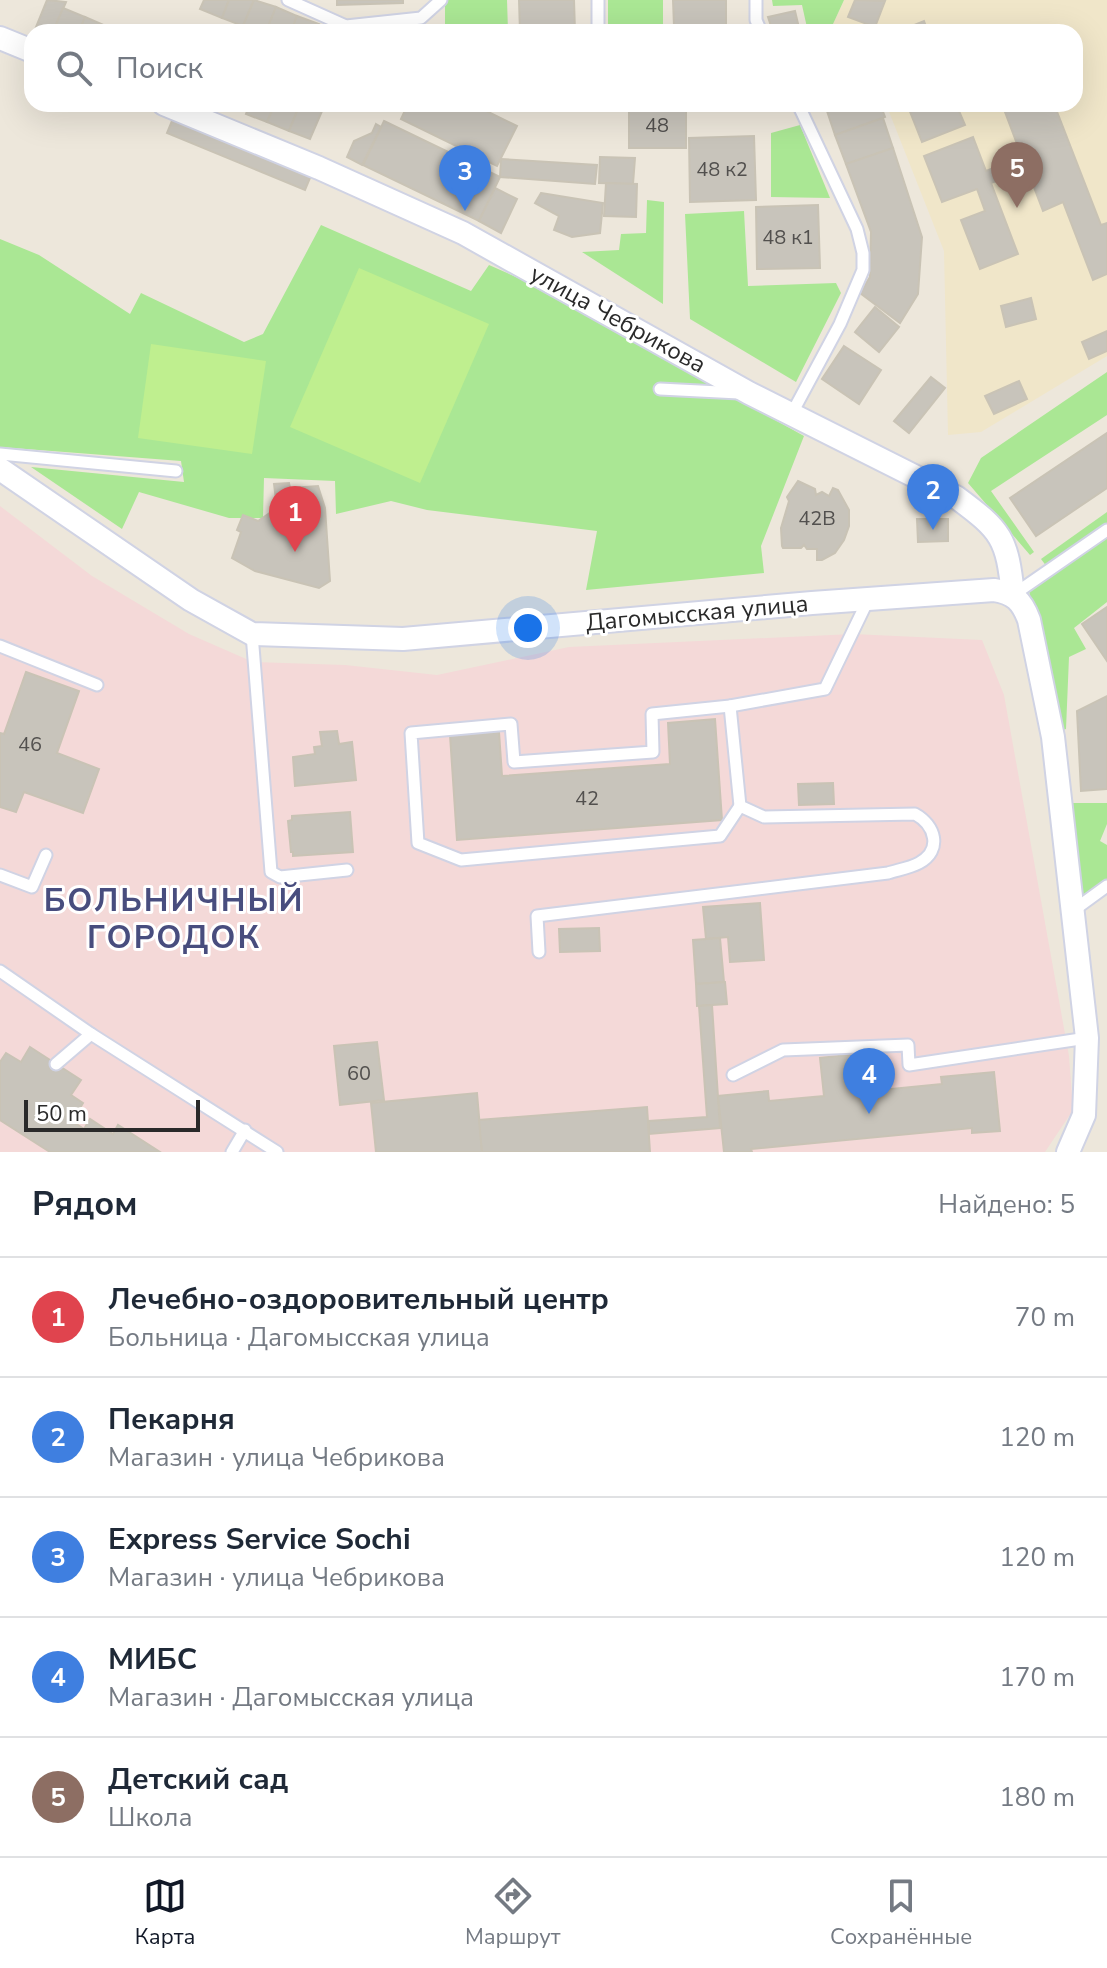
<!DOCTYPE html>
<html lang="ru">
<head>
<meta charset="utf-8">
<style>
	body { margin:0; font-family:"Nunito Sans",sans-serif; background:#f2f2f3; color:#1f2937 }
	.scale { position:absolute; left:24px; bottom:20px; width:176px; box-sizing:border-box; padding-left:8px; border:4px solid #2a2a2a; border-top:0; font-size:22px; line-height:28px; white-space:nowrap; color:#2a2a2a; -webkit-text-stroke:6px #fff; paint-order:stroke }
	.you { position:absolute; left:528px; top:628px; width:28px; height:28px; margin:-20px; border:6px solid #fff; border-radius:50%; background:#1a73e8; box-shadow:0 0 0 12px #1a73e833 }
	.badge { display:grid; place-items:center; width:52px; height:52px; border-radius:50%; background:#111827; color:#fff; font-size:26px; font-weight:700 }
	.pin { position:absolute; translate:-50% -66px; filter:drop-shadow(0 2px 4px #0008) }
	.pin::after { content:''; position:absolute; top:42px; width:28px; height:24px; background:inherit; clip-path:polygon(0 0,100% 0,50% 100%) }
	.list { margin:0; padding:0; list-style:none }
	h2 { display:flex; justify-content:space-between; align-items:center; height:104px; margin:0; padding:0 32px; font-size:34px }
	h2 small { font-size:26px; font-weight:400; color:#747a83 }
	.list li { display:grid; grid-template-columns:52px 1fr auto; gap:24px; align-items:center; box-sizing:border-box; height:120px; padding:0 32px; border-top:2px solid #e0e1e3 }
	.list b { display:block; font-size:30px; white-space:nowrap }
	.list p { margin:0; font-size:26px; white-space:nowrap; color:#747a83 }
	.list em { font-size:26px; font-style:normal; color:#747a83 }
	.icon { flex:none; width:44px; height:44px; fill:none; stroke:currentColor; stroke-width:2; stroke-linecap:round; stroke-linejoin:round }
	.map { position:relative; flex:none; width:1107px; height:1152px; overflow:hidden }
	.search { position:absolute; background:#fff; box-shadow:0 8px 32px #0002; left:24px; right:24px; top:24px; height:88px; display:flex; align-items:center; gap:20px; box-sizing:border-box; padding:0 28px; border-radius:24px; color:#747a83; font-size:30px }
	.sheet { height:704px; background:#fff }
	nav { display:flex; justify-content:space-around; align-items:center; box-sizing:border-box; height:112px; border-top:2px solid #e0e1e3; background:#fff; font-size:22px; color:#747a83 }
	nav a { display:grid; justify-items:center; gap:4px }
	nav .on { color:#111827 }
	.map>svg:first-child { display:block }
</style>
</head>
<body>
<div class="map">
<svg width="1107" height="1152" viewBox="0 0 1107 1152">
	<rect width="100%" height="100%" fill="#ede7db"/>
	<polygon fill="#f0e6c9" points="844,0 1107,0 1107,356 981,432 948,435 944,251 886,104 1075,104 1075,32 842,32 833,24"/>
	<polygon fill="#f4d9d8" points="0,506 92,576 189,634 253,662 345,665 437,675 569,647 853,634 982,640 1004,695 1069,1056 1073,1110 1045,1152 0,1152"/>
	<g fill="#aae794">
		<polygon points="445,0 507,0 508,32 445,32"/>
		<rect x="608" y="0" width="55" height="32"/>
		<polygon points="772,0 844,0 833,24 842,32 808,32 802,5 773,6"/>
		<polygon points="800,125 830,198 771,197 771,133"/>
		<polygon points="647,200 664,202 663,304 582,252 619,250 621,234 646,233"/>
		<polygon points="744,211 748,286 836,283 841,293 796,382 690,319 685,214"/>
		<polygon points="321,225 471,291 489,265 525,281 804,436 761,546 764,573 586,590 597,531 427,510 391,501 336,514 335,481 264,478 263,518 229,518 139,492 122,529 31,467 184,482 181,461 0,447 0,239 39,255 130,314 141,293 244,342 263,334"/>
		<polygon points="1107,372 1107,415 991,491 1034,552 1030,555 968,483 981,458"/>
		<polygon points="1107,512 1107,525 1047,567 1041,559"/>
		<polygon points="1107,531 1107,602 1074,628 1086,649 1069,657 1066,729 1056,732 1028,585"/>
		<polygon points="1054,803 1107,803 1107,824 1100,841 1107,845 1107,881 1064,913"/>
	</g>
	<g fill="#bfef8f">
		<polygon points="359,268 489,324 420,483 290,427"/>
		<polygon points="151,344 266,361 252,454 138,438"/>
	</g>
	<g fill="#c8c4bb" stroke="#c9c3b5" stroke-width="2">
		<polygon points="47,0 66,2 53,32 34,32"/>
		<polygon points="204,0 229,0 222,18 200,9"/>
		<polygon points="229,0 254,0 243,26 222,18"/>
		<polygon points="254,0 276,7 266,32 258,32 243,26"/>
		<polygon points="337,0 403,0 403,3 337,5"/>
		<polygon points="519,0 574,0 575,32 520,32"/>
		<polygon points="673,0 726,0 726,26 674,26"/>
		<polygon points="855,0 885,1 875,27 848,17"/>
		<polygon points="276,7 297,16 291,32 266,32"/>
		<polygon points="63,8 85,17 79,32 53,32"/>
		<polygon points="795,11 800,32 773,32 768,17"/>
		<polygon points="297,16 319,24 316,32 291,32"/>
		<polygon points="85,17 106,26 104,32 79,32"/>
		<polygon points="924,21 928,32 897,32"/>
		<polygon points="250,104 275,104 267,122 246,114"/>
		<polygon points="275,104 300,104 289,131 267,122"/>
		<polygon points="300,104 322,111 310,139 289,131"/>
		<polygon points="408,104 472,104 517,126 497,166 401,119"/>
		<rect x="629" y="104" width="57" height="44"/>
		<polygon points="829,104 880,104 885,117 835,135 825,105"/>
		<polygon points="907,104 956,104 965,125 922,142"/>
		<polygon points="1002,104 1054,104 1101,225 1107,223 1107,274 1093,280 1063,202 1043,211 1027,169 991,183 1018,254 980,269 961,220 985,211 977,189 942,202 924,156 973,137 986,171 1022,157"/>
		<polygon points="174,116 312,173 305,190 167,133"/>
		<polygon points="883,118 893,148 846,164 835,135"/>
		<polygon points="384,121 500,177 479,221 363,165"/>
		<polygon points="376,124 381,127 362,165 347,157 354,141 372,133"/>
		<polygon points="754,136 756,200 690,202 689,138"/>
		<polygon points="893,148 922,237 918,294 900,323 860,293 870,277 871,232 846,164"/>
		<polygon points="600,157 635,158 633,184 599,183"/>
		<polygon points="501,159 597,165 595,184 500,177"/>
		<polygon points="606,183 637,184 636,217 604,216"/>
		<polygon points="495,188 517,199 501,233 479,221"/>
		<polygon points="541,193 603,203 600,233 572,237 554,230 559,216 535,203"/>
		<polygon points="818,205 820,268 757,269 756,207"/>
		<polygon points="1031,298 1036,319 1006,327 1001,306"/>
		<polygon points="875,307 899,327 879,352 855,332"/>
		<polygon points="1107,331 1107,351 1089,359 1082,342"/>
		<polygon points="844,346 881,370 859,404 822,379"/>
		<polygon points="931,377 945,388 909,433 894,421"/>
		<polygon points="1019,381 1027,399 994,414 985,396"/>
		<polygon points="1107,433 1107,488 1036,536 1010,498"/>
		<polygon points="798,481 815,489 816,495 822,492 829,496 833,488 838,490 849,510 849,526 844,540 835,553 822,560 817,560 817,549 807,549 804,545 801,548 783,548 782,546 781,528 789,501 787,497"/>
		<polygon points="289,483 290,488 318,486 325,508 330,581 319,588 255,571 232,558 241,532 237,530 243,515 258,521 277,508 274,484"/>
		<polygon points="917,519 948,519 948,541 918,542"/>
		<polygon points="1107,607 1107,661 1082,624"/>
		<polygon points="26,672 79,691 57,753 99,769 83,813 24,792 16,812 0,807 0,733 4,734"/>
		<polygon points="1107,696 1107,789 1081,791 1077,711"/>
		<polygon points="715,719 722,820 457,840 450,735 499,732 502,776 670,764 668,723"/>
		<polygon points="337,731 339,744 352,742 356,780 295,786 293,757 315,754 314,747 322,746 320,732"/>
		<polygon points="833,783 834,804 799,805 798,784"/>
		<polygon points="350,812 353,852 293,856 293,852 291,852 288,821 292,820 292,816"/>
		<polygon points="760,903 764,960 730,962 728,937 706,939 703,907"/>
		<polygon points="599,928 600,951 560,952 559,929"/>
		<polygon points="720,938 724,982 696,984 693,940"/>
		<polygon points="725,982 727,1004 697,1006 696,984"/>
		<polygon points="712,1005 720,1128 649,1134 649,1121 707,1117 699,1006"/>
		<polygon points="377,1042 384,1100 340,1105 334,1046"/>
		<polygon points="30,1047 81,1080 71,1095 83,1103 72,1121 84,1129 90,1119 113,1134 118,1125 160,1152 50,1152 0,1120 0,1062 6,1053 21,1062"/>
		<polygon points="877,1052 881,1090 942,1084 941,1077 994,1072 1000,1131 972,1133 972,1128 751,1149 752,1152 724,1152 718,1096 768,1091 769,1101 824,1096 820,1058"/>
		<polygon points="477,1093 482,1152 376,1152 371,1103"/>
		<polygon points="647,1107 650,1152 482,1152 479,1120"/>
	</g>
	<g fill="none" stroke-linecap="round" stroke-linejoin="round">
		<g stroke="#d0d3e4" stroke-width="15">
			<g id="lane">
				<polyline points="288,0 346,26 421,18 441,0"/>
				<polyline points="756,0 756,20 761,32"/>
				<polyline points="598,32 598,0"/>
				<polyline points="660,389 739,393"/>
				<polyline points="791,415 840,324 863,270 863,253 857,229 798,104"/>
				<polyline points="0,454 176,471"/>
				<polyline points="1013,595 1107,530"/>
				<polyline points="252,634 271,872 280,877 347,870"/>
				<polyline points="0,646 97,685"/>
				<polyline points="740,806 720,836 461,860 418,843 411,733 511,724 514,762 653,752 652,714 730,706 825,689 868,600"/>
				<polyline points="0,875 32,887 46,855"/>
				<polyline points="1074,910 1107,886"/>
				<path d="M 539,952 L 537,916 L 888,873 C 897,870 910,868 919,863 C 943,850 935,825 915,814 L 764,817 L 740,806 L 730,706"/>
				<polyline points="0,971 91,1034 277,1152"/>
				<polyline points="56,1064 91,1034"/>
				<polyline points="733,1075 783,1050 908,1045 909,1065 1087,1038"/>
				<polyline points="232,1152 245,1130"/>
			</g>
		</g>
		<g stroke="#d0d3e4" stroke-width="26">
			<g id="street">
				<polyline points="0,38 32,51"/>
				<path d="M 164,104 L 319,168 L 463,233 L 749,393 L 956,497 C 1002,531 1007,538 1013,595"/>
				<path d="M 0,469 L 191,600 L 252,634 L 403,639 L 812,603 L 994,590 C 1014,593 1022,601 1029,620 L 1053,737 L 1087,1038 L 1084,1115 L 1068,1152"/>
			</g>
		</g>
		<use href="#lane" stroke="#fff" stroke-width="11"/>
		<use href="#street" stroke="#fff" stroke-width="22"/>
	</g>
	<g text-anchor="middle" stroke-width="6" stroke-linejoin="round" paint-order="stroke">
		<g font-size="20" fill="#52504e">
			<text x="657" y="132">48</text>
			<text x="722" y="176">48 к2</text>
			<text x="788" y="244">48 к1</text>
			<text x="817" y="525">42В</text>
			<text x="30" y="751">46</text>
			<text x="587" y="805">42</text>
			<text x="359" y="1080">60</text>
		</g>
		<g font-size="24" fill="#2a2a2a" stroke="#fff">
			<text transform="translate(618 319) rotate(29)" y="8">улица Чебрикова</text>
			<text transform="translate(697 613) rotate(-5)" y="8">Дагомысская улица</text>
		</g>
		<g font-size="32" font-weight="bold" letter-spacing="2" fill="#484d7e" stroke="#fff">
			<text x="174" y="911">БОЛЬНИЧНЫЙ<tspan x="174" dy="37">ГОРОДОК</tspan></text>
		</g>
	</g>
</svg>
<div class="scale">50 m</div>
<div class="you"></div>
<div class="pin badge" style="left:295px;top:552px;background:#e0444e">1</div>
<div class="pin badge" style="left:933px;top:530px;background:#3f7fe0">2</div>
<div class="pin badge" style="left:465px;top:211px;background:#3f7fe0">3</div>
<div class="pin badge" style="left:869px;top:1114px;background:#3f7fe0">4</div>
<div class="pin badge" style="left:1017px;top:208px;background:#8d6e63">5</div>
<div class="search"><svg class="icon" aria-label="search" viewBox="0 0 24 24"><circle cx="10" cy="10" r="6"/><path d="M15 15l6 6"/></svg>Поиск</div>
</div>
<section class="sheet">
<h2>Рядом<small>Найдено: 5</small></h2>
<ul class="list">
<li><span class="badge" style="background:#e0444e">1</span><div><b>Лечебно-оздоровительный центр</b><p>Больница · Дагомысская улица</p></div><em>70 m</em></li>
<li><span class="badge" style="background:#3f7fe0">2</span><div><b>Пекарня</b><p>Магазин · улица Чебрикова</p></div><em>120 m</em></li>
<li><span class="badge" style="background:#3f7fe0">3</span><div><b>Express Service Sochi</b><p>Магазин · улица Чебрикова</p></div><em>120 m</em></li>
<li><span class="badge" style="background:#3f7fe0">4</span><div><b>МИБС</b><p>Магазин · Дагомысская улица</p></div><em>170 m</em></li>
<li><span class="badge" style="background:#8d6e63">5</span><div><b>Детский сад</b><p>Школа</p></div><em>180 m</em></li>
</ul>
</section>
<nav>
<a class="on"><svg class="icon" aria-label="map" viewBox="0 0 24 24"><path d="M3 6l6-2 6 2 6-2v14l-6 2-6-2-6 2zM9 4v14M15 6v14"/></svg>Карта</a>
<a><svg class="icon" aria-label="directions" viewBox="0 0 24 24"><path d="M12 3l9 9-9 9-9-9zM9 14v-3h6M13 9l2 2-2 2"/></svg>Маршрут</a>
<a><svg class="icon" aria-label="saved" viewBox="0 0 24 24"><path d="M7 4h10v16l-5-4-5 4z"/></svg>Сохранённые</a>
</nav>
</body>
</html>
